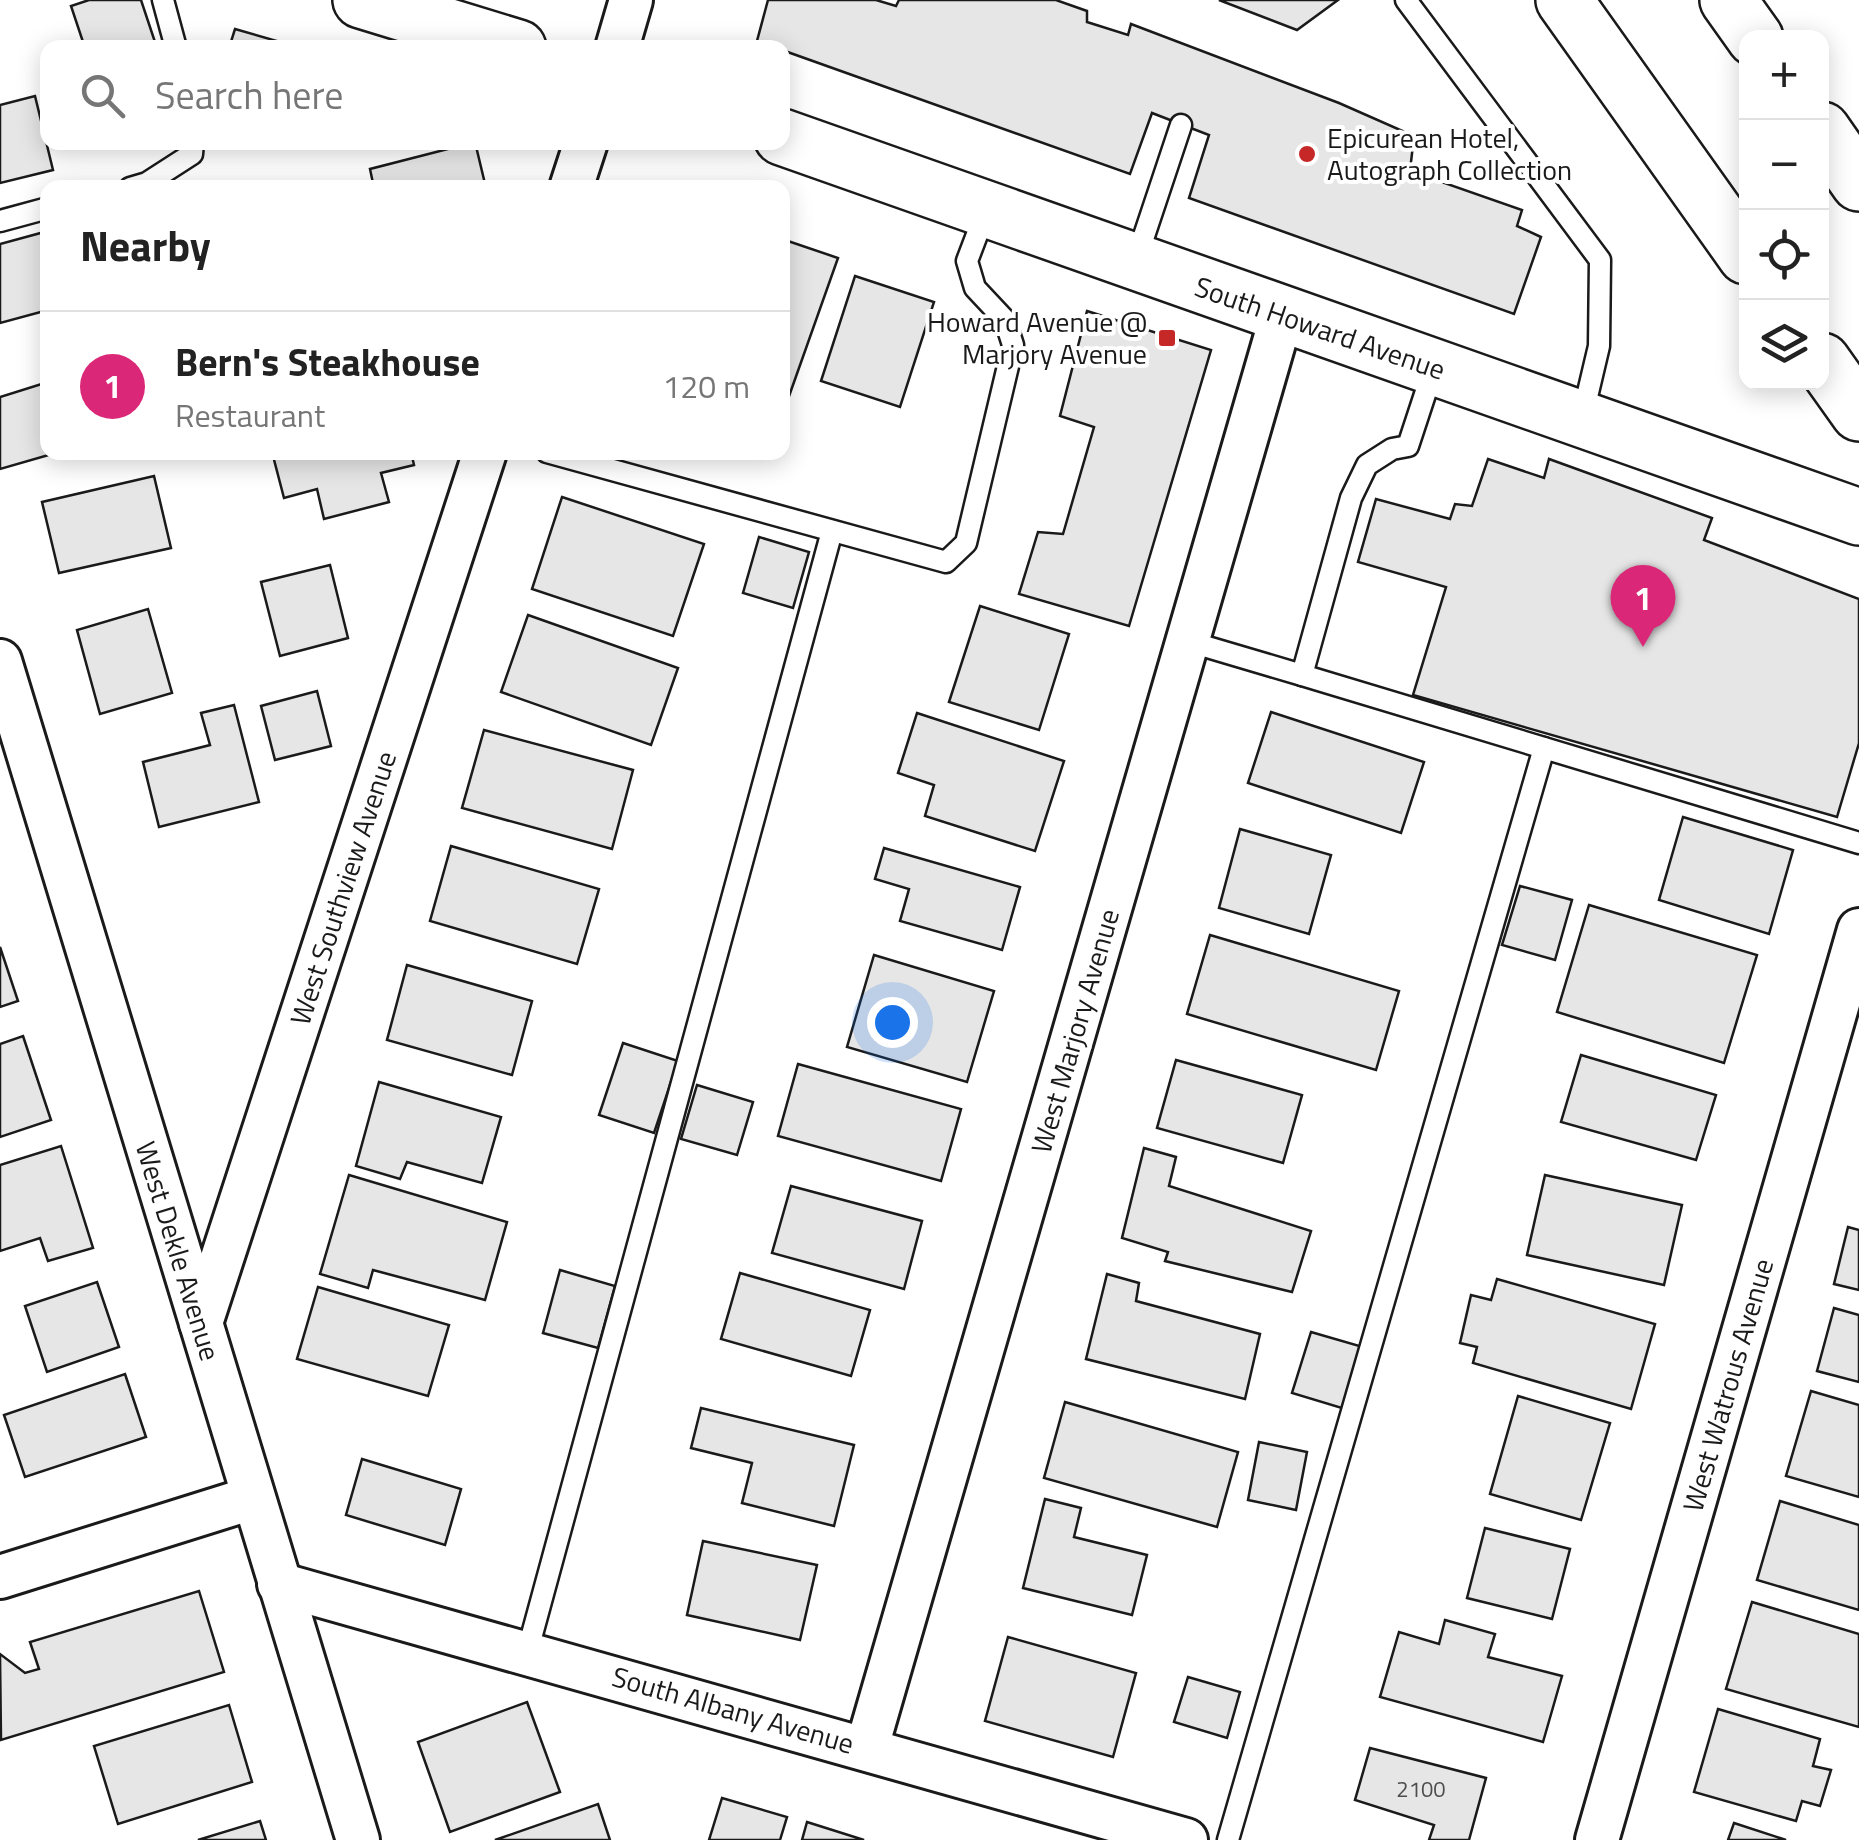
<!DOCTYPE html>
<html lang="en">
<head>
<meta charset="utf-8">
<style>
	body { margin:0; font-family:"Titillium Web",sans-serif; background:#f2f2f2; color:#222 }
	.controls { position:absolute; right:30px; top:30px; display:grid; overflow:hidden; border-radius:20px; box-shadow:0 5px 25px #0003 }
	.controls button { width:90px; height:90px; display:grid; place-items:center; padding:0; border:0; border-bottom:2px solid #e0e0e0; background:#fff; color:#222; font:50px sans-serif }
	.you { position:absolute; left:892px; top:1022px; width:35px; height:35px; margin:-25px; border:8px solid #fff; border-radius:50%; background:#1a73e8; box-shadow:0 0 0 15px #1a73e833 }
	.badge { display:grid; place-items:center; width:65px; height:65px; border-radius:50%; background:#db2777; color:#fff; font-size:32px; font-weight:700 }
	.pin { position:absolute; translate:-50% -82px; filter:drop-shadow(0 2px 5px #0008) }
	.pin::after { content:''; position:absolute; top:52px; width:35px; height:30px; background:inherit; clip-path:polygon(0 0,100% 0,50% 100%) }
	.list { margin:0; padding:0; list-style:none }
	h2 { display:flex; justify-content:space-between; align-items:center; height:130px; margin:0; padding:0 40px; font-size:42px }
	h2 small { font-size:32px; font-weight:400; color:#767676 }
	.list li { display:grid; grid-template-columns:65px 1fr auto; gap:30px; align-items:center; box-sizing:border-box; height:150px; padding:0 40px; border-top:2px solid #e0e0e0 }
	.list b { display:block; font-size:38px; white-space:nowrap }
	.list p { margin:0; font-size:32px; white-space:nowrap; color:#767676 }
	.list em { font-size:32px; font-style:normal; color:#767676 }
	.icon { flex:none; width:55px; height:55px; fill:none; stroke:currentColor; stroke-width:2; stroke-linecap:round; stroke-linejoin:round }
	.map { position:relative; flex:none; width:1859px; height:1840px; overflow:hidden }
	.search { position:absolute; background:#fff; box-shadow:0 5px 25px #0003; left:40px; top:40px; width:750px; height:110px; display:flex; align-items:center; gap:25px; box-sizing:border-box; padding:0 35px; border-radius:20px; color:#767676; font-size:38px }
	.panel { position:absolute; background:#fff; box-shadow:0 5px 25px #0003; left:40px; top:180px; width:750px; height:280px; border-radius:20px }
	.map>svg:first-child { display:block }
</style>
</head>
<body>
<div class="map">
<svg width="1859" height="1840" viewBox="0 0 1859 1840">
	<rect width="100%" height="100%" fill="#fff"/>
	<g fill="#e6e6e6" stroke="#1a1a1a" stroke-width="2.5">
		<polygon points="89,0 141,0 157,48 85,48 71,6"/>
		<polygon points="768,0 876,0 896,6 899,0 1056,0 1087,11 1087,22 1128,35 1131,24 1339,103 1414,136 1410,171 1522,210 1517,226 1541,237 1514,314 1189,198 1209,135 1152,113 1130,174 782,50 782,48 757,41"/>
		<polygon points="1219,0 1338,0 1297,30"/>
		<polygon points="235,29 301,48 229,48"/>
		<polygon points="35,96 53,170 0,183 0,105"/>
		<polygon points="475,142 486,188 374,188 370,169"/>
		<polygon points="48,231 48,310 0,323 0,244"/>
		<polygon points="782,239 838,258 788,399 782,398"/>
		<polygon points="855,276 934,302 900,407 821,381"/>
		<polygon points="1087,311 1211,350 1129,626 1019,594 1038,532 1063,534 1094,427 1060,416"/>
		<polygon points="48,382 48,452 59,452 0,469 0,397"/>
		<polygon points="272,452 411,452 414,465 381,473 389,502 324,519 317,489 284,498"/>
		<polygon points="1488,459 1544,478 1549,459 1712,518 1704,540 1859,599 1859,743 1837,817 1413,695 1446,587 1358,562 1376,499 1450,519 1455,504 1472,506"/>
		<polygon points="154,476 171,548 59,573 42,502"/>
		<polygon points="562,497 704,544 673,636 532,589"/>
		<polygon points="759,537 809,552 793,608 743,593"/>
		<polygon points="330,565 348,638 280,656 261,582"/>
		<polygon points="980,606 1069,634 1039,730 949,702"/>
		<polygon points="148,609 172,693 100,714 77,630"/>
		<polygon points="528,615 678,668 651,745 501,692"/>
		<polygon points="317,691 331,746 275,760 261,706"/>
		<polygon points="234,705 259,802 159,827 143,762 210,745 201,713"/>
		<polygon points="1271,712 1424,762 1401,833 1248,783"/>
		<polygon points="917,713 1064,761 1035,851 925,816 934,785 898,773"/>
		<polygon points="484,730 633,770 612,849 462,808"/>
		<polygon points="1683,817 1793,850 1769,934 1659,900"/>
		<polygon points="1240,829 1331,855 1309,934 1219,908"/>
		<polygon points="451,846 599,889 577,964 430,921"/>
		<polygon points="884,848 1020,887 1002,950 900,921 909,889 875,879"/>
		<polygon points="1520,886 1572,900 1555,960 1502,945"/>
		<polygon points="1589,905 1757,955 1724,1063 1557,1012"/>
		<polygon points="1210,935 1399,991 1376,1070 1187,1014"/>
		<polygon points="0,947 18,1001 0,1007"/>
		<polygon points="874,955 994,991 967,1082 847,1047"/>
		<polygon points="407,965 532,1001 512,1075 387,1040"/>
		<polygon points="23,1036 51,1120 0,1137 0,1044"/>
		<polygon points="623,1043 678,1061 654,1133 599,1115"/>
		<polygon points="1581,1055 1716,1095 1696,1160 1561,1122"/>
		<polygon points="1176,1060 1302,1095 1283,1163 1157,1128"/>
		<polygon points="798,1064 961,1109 941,1181 778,1136"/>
		<polygon points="379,1082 501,1117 482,1183 407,1162 400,1179 356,1166"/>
		<polygon points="697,1085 753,1102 737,1155 681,1139"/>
		<polygon points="61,1146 93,1248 48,1261 40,1238 0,1251 0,1165"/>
		<polygon points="1144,1148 1176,1157 1169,1186 1311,1231 1292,1292 1165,1261 1168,1252 1122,1238"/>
		<polygon points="349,1175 507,1222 485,1300 373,1270 368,1288 320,1274"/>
		<polygon points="1545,1175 1682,1205 1664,1285 1527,1255"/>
		<polygon points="791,1186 922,1221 904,1289 772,1253"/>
		<polygon points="1848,1227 1859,1230 1859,1290 1834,1284"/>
		<polygon points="560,1270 615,1286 598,1348 543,1333"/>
		<polygon points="740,1273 870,1310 851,1376 721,1339"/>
		<polygon points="1107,1274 1139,1283 1136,1301 1260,1334 1245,1399 1086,1359"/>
		<polygon points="1497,1279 1655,1324 1631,1409 1473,1363 1477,1347 1460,1343 1471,1295 1491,1300"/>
		<polygon points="97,1282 119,1347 47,1372 25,1306"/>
		<polygon points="318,1287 449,1325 428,1396 297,1359"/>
		<polygon points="1834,1308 1859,1315 1859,1382 1817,1371"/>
		<polygon points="1311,1332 1363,1347 1345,1409 1292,1393"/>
		<polygon points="125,1374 146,1437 25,1477 4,1415"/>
		<polygon points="1811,1391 1859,1405 1859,1497 1786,1476"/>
		<polygon points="1518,1396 1610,1423 1581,1520 1490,1494"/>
		<polygon points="1065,1402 1238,1452 1217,1527 1044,1478"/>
		<polygon points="701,1408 854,1445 834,1526 742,1503 752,1463 691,1448"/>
		<polygon points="1259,1442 1307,1452 1296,1510 1248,1500"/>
		<polygon points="362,1459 461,1489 445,1545 346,1515"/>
		<polygon points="1045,1499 1081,1508 1074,1537 1147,1555 1132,1615 1023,1588"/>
		<polygon points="1780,1501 1859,1525 1859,1610 1757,1580"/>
		<polygon points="1485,1528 1570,1549 1552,1619 1467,1598"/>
		<polygon points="703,1541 817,1565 800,1640 687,1615"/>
		<polygon points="199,1591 224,1672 1,1740 0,1654 25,1673 39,1669 30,1642"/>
		<polygon points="1752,1602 1859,1634 1859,1727 1726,1689"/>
		<polygon points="1445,1620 1495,1634 1488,1657 1562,1676 1543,1742 1380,1697 1399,1632 1439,1644"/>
		<polygon points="1008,1637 1136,1673 1113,1757 985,1721"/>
		<polygon points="1188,1677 1240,1692 1227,1738 1174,1722"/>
		<polygon points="527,1702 560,1792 450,1832 418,1742"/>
		<polygon points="229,1705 252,1782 118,1824 94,1746"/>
		<polygon points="1718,1709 1820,1739 1813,1766 1831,1770 1820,1806 1802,1801 1796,1821 1694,1792"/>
		<polygon points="1370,1748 1486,1778 1469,1840 1429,1840 1434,1825 1355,1800"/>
		<polygon points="722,1798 787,1817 780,1840 709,1840"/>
		<polygon points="598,1804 610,1840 495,1840"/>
		<polygon points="260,1821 266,1840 198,1840"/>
		<polygon points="807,1822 864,1840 802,1840"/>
		<polygon points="1734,1823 1786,1840 1728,1840"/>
	</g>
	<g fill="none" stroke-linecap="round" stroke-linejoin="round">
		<g stroke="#1a1a1a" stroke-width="25">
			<g id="service">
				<polyline points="163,0 176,48"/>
				<polyline points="1406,0 1600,260 1599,346 1582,418"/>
				<polyline points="130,188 147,183 192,154 193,142"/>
				<polyline points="0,221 48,208"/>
				<polyline points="1136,260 1181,125"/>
				<polyline points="547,452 946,562 966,543 1013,345 1005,320 975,288 967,261 986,211"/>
				<polyline points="1187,641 1302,675 1351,498 1367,465 1392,449 1408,446 1433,370"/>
				<polyline points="1302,675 1859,843"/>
				<polyline points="527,1653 832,531"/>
				<polyline points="1228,1840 1544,748"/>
			</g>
		</g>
		<g stroke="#1a1a1a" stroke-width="48">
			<g id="minor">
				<polyline points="617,48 631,0"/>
				<polyline points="571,188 586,142"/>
				<polyline points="0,661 358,1840"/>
				<polyline points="201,1323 485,452"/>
				<polyline points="0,1577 252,1498"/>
				<polyline points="279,1584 1186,1840"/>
				<polyline points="867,1747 1282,315"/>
				<polyline points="1597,1840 1859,930"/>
			</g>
		</g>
		<g stroke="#1a1a1a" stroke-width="60">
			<g id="secondary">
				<polyline points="361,0 518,48"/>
				<polyline points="782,137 1859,517"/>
			</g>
		</g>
		<g stroke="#1a1a1a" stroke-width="60">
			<g id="motorway">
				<polyline points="1564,0 1746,256"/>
				<polyline points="1728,0 1755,38"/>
				<polyline points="1822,130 1859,183"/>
				<polyline points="1822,361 1859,413"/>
			</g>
		</g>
		<use href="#service" stroke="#fff" stroke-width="20"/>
		<use href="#minor" stroke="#fff" stroke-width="42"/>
		<use href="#secondary" stroke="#fff" stroke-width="55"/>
		<use href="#motorway" stroke="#fff" stroke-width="55"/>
	</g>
	<g fill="#c62828" stroke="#fff" stroke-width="4">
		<circle cx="1307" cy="154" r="10"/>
		<rect x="1157" y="328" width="20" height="20" rx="5"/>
	</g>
	<g text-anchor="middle" stroke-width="8" stroke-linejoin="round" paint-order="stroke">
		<g font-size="22" fill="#4d4d4d">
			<text x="1421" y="1797">2100</text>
		</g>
		<g font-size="28" fill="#1a1a1a" stroke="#fff" text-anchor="start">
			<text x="1327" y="148">Epicurean Hotel,<tspan x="1327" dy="32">Autograph Collection</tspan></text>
			<text x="1147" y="332" text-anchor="end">Howard Avenue @<tspan x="1147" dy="32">Marjory Avenue</tspan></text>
		</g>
		<g font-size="28" fill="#1a1a1a" stroke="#fff">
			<text transform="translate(1320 328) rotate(19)" y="10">South Howard Avenue</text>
			<text transform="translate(343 888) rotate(-72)" y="10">West Southview Avenue</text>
			<text transform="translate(1075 1031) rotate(-74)" y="10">West Marjory Avenue</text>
			<text transform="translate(178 1251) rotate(73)" y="10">West Dekle Avenue</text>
			<text transform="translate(1728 1385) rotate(-74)" y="10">West Watrous Avenue</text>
			<text transform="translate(733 1710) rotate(16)" y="10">South Albany Avenue</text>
		</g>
	</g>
</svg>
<div class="controls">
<button>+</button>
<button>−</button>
<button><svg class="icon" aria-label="locate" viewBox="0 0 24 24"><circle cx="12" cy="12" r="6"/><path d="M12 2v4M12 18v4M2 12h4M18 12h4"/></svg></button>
<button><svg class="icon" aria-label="layers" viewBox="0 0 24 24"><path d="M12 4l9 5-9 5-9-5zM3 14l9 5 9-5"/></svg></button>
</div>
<div class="you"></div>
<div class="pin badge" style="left:1643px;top:647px">1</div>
<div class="search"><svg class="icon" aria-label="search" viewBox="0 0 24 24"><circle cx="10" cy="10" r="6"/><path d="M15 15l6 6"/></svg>Search here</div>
<section class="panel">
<h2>Nearby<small></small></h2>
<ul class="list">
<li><span class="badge">1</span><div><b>Bern's Steakhouse</b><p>Restaurant</p></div><em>120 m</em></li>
</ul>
</section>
</div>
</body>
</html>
